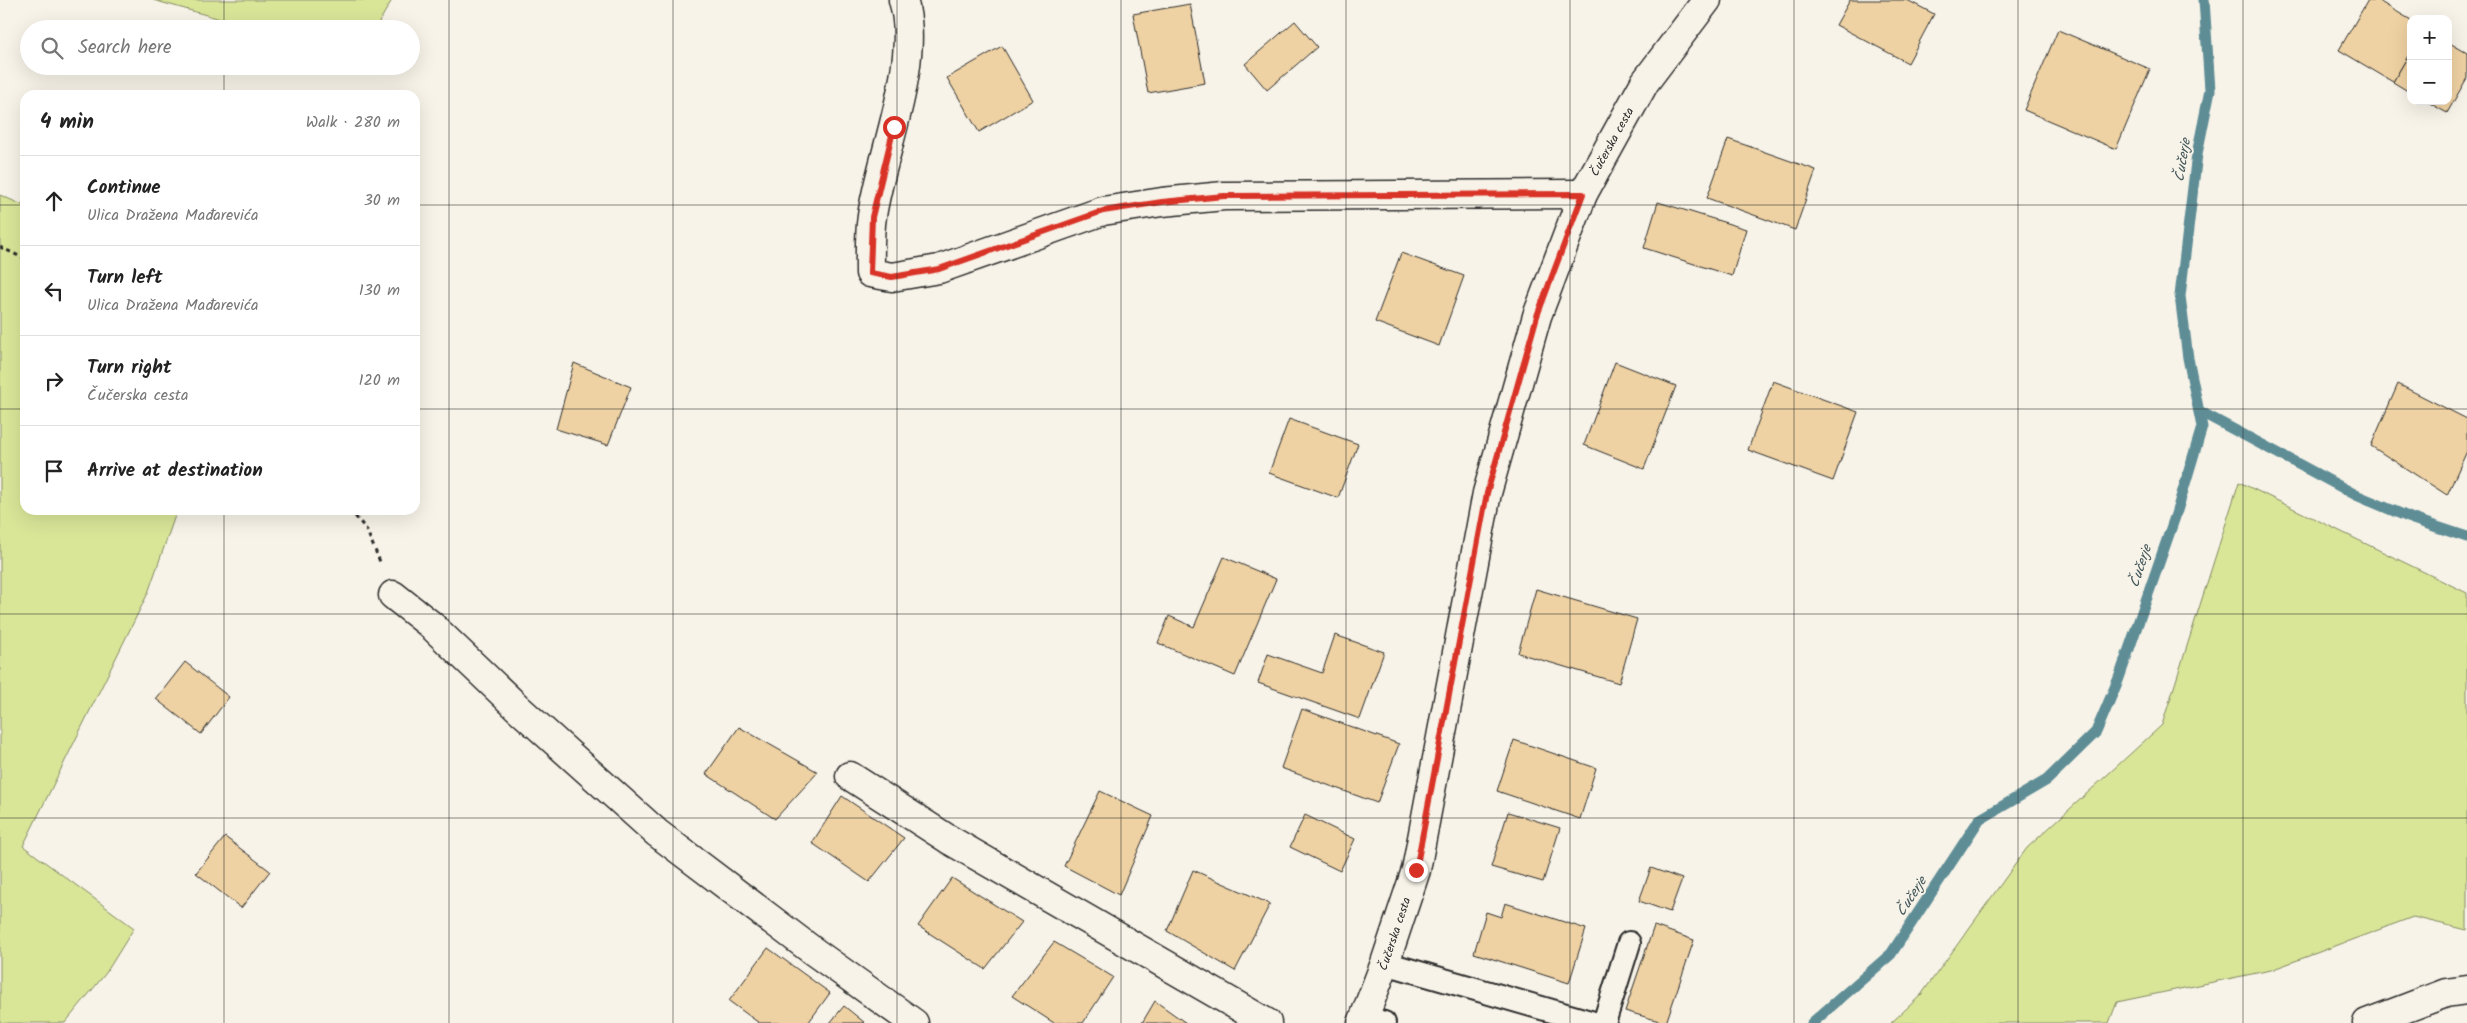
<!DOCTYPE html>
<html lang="en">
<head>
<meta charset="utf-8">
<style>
	body { margin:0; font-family:Kalam,sans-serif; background:#f6f6f6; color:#222 }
	.controls { position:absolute; right:15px; top:15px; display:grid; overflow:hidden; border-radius:10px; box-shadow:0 5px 20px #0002 }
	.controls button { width:45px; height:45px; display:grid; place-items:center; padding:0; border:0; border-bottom:1px solid #e0e0e0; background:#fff; color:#222; font:25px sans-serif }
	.stop { position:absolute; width:15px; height:15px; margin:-11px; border:4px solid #d93025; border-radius:50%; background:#fff }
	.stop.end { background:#d93025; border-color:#fff; box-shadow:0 1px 5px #0008 }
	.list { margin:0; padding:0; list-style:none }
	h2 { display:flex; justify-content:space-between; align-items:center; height:65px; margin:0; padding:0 20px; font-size:21px }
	h2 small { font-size:16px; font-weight:400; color:#767676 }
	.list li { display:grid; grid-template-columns:32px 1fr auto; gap:15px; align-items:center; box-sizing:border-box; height:90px; padding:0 20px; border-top:1px solid #e0e0e0 }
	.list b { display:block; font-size:19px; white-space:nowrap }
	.list p { margin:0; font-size:16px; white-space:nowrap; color:#767676 }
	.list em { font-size:16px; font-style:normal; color:#767676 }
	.icon { flex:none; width:28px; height:28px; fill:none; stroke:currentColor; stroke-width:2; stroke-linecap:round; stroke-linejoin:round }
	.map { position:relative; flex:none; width:2467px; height:1023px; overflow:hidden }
	.search { position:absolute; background:#fff; box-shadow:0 5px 20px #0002; left:20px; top:20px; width:400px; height:55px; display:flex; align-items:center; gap:12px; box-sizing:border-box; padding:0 18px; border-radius:28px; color:#767676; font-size:19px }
	.panel { position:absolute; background:#fff; box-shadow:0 5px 20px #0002; left:20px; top:90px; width:400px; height:425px; border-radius:15px }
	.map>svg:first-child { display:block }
</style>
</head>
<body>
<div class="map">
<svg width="2467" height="1023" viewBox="0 0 2467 1023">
	<rect width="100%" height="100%" fill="#f7f3e8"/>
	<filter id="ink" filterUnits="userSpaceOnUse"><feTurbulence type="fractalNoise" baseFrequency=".02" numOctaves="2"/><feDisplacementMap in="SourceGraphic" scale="10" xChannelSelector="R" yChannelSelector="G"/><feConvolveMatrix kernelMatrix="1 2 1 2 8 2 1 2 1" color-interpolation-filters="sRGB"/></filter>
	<g filter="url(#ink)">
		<g fill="#d9e698" stroke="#828862">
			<polygon points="153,0 392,0 375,29 256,29"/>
			<polygon points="0,195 25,206 25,510 177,510 148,593 23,846 134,928 106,973 65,1023 0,1023"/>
			<polygon points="2239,482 2467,593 2467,930 2413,917 2271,970 2117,1002 2109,1023 1891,1023 1921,995 2027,848 2162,725"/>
		</g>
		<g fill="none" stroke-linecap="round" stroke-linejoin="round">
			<g stroke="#5e8d96" stroke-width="11">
				<polyline points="2199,411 2356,495 2413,519 2467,537"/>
				<polyline points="1812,1023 1891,954 1979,820 2047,780 2096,732 2119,678 2176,514 2202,427 2188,358 2180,296 2197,154 2210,90 2204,0"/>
			</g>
		</g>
		<g fill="#efd2a3" stroke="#2b2b2b">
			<polygon points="1850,0 1907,0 1934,14 1908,63 1836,25"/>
			<polygon points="2368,0 2377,0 2411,20 2411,51 2393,82 2339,50"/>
			<polygon points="1190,4 1205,83 1148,93 1133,14"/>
			<polygon points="1295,21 1317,47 1267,90 1245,64"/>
			<polygon points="2058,30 2150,69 2116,149 2024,110"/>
			<polygon points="2448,42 2467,53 2467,78 2447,113 2426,101 2448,101"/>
			<polygon points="1002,46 1033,100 979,132 947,78"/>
			<polygon points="2411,51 2411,93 2393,82"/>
			<polygon points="1728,139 1816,170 1795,230 1707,198"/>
			<polygon points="1658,202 1746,229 1732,276 1644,248"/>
			<polygon points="1401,253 1464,276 1439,346 1375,322"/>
			<polygon points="1615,362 1676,386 1644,469 1584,445"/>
			<polygon points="574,363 631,387 608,445 556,429"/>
			<polygon points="1773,381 1858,412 1833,481 1748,450"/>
			<polygon points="2398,384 2467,419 2467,451 2447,495 2371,446"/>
			<polygon points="1289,419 1358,444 1338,498 1269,473"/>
			<polygon points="1224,557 1276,579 1235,676 1158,643 1169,616 1194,627"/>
			<polygon points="1536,589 1637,619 1619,683 1518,653"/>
			<polygon points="1335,635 1384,652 1360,719 1258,683 1268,654 1322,673"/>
			<polygon points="185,662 229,697 201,734 156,699"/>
			<polygon points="1302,709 1399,744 1377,803 1281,768"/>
			<polygon points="739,727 818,772 775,819 706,774"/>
			<polygon points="1514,740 1596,768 1580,819 1497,791"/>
			<polygon points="1100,791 1153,816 1119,895 1064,866"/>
			<polygon points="842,796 904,838 869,882 812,843"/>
			<polygon points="1508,812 1560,828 1543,882 1491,867"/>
			<polygon points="1305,815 1355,839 1340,871 1290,847"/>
			<polygon points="225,837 270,871 241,908 196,873"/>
			<polygon points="1651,868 1682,879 1670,912 1639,901"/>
			<polygon points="1193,870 1270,904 1235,971 1167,931"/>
			<polygon points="952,878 1022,922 985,969 918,926"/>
			<polygon points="1505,903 1586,929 1569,983 1474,953 1486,912 1501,917"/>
			<polygon points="1654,926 1694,940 1666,1023 1625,1011"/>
			<polygon points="1054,942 1113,977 1083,1023 1054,1023 1012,996"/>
			<polygon points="768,948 830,993 808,1023 759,1023 729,1001"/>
			<polygon points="1155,1001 1186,1023 1142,1023"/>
			<polygon points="844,1006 865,1023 830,1023"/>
		</g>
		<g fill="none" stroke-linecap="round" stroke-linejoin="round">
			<g stroke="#2b2b2b" stroke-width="26">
				<g id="service">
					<polyline points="1385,963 1594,1023"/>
					<polyline points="1364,1017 1384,1023"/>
					<polyline points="1604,1023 1629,943"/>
				</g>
			</g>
			<g stroke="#2b2b2b" stroke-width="31">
				<g id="minor">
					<path d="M 903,0 C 922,61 881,154 872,216 C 869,235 870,255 870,273 L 892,277 L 939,269 L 1103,211 L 1162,202 L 1224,196 L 1583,194"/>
					<polyline points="393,595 431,625 519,709 657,833 813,951 914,1023"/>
					<polyline points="850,776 948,839 1267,1023"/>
					<polyline points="2367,1023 2446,993 2467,990"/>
				</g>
			</g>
			<g stroke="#2b2b2b" stroke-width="31">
				<g id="tertiary">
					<path id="s1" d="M 1362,1023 L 1385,963 L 1416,870 L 1487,493 L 1537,316 L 1583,194 L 1645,82 L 1707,0"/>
				</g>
			</g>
			<g stroke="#2b2b2b" stroke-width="3" stroke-dasharray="4 4" stroke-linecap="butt">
				<polyline points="0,247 25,259"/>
				<polyline points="350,510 366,529 381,564"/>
			</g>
			<use href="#service" stroke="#f7f3e8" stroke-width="22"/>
			<use href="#minor" stroke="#f7f3e8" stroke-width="28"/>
			<use href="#tertiary" stroke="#f7f3e8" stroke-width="28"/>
		</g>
	</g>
	<g fill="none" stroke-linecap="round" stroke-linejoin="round" filter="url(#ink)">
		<polyline stroke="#d93025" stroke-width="6" points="894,127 872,217 870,273 892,277 939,269 1103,211 1162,202 1224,196 1583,194 1537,316 1487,493 1416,870"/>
	</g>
	<path fill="none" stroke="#2b2b2b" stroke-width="1" stroke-opacity="0.55" d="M 224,0 L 224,29M 449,0 L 449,1023M 673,0 L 673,1023M 897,0 L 897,1023M 1121,0 L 1121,1023M 1346,0 L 1346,1023M 1570,0 L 1570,1023M 1794,0 L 1794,1023M 2018,0 L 2018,1023M 2243,0 L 2243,1023M 224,66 L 224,95M 0,205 L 25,205M 415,205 L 2467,205M 0,409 L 25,409M 415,409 L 2467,409M 224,510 L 224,1023M 0,614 L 2467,614M 0,818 L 2467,818"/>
	<g text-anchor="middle" stroke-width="4" stroke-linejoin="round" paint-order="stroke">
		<g font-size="12" fill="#2b2b2b" stroke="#f7f3e8">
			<text dy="4" stroke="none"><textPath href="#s1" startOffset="920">Čučerska cesta</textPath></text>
			<text dy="4" stroke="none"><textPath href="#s1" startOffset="95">Čučerska cesta</textPath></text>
		</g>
		<g font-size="14" font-style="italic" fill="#405458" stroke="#f7f3e8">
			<text transform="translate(2182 160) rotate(-81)" y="5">Čučerje</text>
			<text transform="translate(2140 566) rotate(-72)" y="5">Čučerje</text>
			<text transform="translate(1911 896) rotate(-57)" y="5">Čučerje</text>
		</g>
	</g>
</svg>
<div class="controls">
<button>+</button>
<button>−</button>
</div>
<div class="stop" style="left:894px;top:127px"></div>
<div class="stop end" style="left:1416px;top:870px"></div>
<div class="search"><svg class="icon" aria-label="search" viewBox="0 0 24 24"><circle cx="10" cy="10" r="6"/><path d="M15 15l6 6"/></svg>Search here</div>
<section class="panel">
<h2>4 min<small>Walk · 280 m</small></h2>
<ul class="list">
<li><svg class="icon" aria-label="ahead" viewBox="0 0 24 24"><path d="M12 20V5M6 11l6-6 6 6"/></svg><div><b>Continue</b><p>Ulica Dražena Mađarevića</p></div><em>30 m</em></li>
<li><svg class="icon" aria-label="left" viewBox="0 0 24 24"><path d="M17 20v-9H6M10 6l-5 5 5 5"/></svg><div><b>Turn left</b><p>Ulica Dražena Mađarevića</p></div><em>130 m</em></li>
<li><svg class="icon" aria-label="right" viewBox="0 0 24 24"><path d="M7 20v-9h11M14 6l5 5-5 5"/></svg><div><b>Turn right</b><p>Čučerska cesta</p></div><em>120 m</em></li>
<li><svg class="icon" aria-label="arrive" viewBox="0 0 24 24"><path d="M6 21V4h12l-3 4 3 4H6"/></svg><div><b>Arrive at destination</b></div></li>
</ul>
</section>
</div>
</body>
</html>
